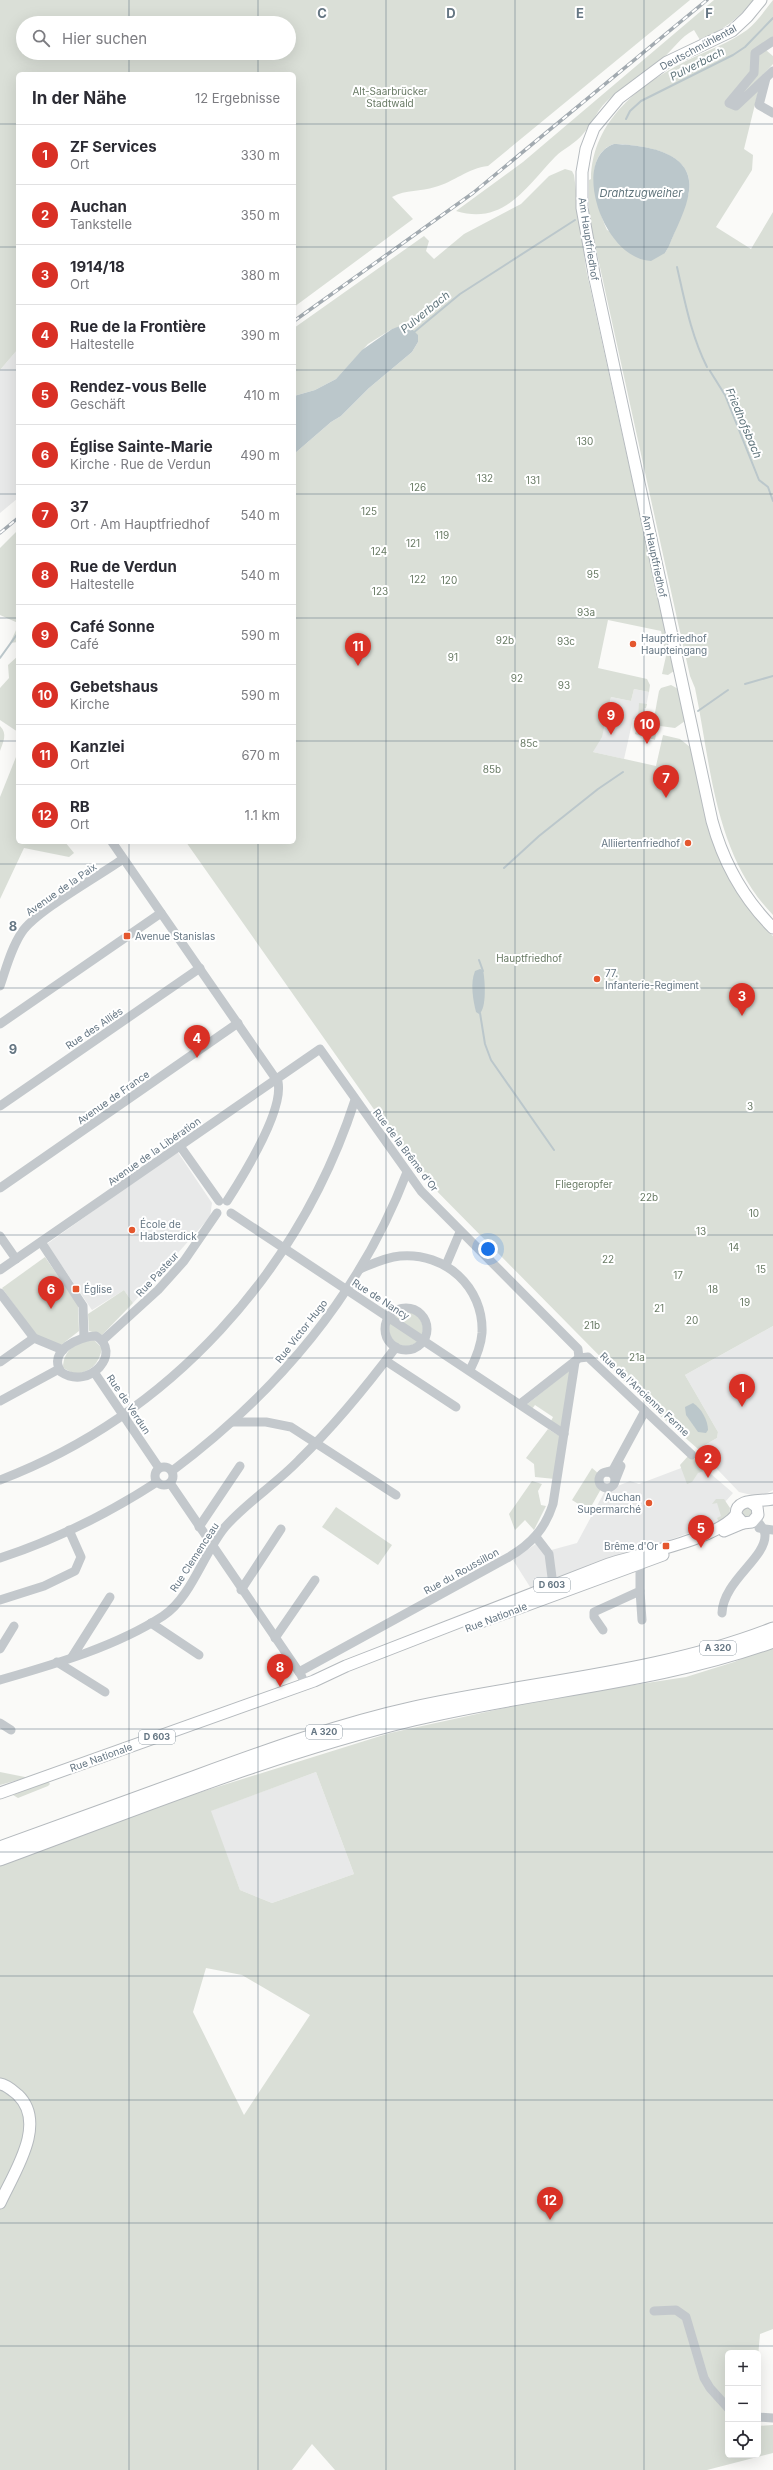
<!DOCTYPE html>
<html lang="de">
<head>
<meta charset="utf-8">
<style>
	body { margin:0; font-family:Inter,sans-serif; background:#f2f2f3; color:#2b2b33 }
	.controls { position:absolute; right:12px; bottom:12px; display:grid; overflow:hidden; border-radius:6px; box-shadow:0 4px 16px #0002 }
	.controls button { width:36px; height:36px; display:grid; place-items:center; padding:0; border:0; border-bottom:1px solid #e1e1e2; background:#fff; color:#2b2b33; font:20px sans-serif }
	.you { position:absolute; left:488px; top:1249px; width:14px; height:14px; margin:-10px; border:3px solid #fff; border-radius:50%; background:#1a73e8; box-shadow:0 0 0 6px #1a73e833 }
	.badge { display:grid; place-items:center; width:26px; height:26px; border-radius:50%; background:#d93025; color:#fff; font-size:13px; font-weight:700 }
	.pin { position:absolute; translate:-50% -33px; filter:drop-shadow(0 1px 2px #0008) }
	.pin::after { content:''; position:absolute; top:21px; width:14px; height:12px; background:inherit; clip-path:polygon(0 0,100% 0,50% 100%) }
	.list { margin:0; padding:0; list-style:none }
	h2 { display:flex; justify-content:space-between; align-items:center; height:52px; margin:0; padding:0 16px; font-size:17px }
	h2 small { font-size:13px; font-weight:400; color:#7c7c81 }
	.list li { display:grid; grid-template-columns:26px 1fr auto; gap:12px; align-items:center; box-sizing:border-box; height:60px; padding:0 16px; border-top:1px solid #e1e1e2 }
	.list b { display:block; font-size:15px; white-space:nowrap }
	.list p { margin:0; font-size:13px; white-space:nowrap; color:#7c7c81 }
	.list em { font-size:13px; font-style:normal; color:#7c7c81 }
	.icon { flex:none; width:22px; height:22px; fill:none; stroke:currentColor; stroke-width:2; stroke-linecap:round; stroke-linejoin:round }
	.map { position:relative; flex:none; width:773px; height:2470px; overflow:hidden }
	.search { position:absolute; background:#fff; box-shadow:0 4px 16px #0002; left:16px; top:16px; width:280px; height:44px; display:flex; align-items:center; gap:10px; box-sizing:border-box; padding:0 14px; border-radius:22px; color:#7c7c81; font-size:15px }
	.panel { position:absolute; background:#fff; box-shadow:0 4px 16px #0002; left:16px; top:72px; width:280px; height:772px; border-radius:6px }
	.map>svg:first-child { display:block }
</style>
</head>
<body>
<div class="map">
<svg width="773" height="2470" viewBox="0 0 773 2470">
	<rect width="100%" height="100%" fill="#fafaf8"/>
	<g fill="#e8e9e9">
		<polygon points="18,349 18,498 0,513 0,370"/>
		<polygon points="634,689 649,692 644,716 641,719 633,719 624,759 593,752 605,726 611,697 631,701"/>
		<polygon points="177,1151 212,1203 210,1217 133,1303 124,1290 92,1310 47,1244"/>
		<polygon points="773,1326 773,1490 760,1497 739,1492 698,1449 717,1438 718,1432 685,1375"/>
		<polygon points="697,1462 733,1493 725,1502 730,1511 719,1522 532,1590 513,1560 537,1543 544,1552 577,1543 605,1491 630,1481 639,1484"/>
		<polygon points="316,1772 354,1874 272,1903 240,1890 210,1811"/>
	</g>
	<g fill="#dadfd7" fill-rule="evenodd">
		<path d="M 0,0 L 690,0 L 488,166 C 468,168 454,182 435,187 C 421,192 406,189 392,197 L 413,219 L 294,307 L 294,74 L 18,74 L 18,349 L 0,370 ZM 23,23 L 289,23 L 289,53 L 23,53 Z"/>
		<path d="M 714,0 L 754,0 C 738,19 723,30 700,40 L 694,30 C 680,37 673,50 661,60 C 644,76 622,86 606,102 C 596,112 592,124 583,134 C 575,144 564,148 555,157 C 526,187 504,226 456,211 L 523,162 Z"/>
		<path d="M 773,0 L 773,37 L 761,46 L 773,56 L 773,64 L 762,76 L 744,149 L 753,155 L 752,170 L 716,227 L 751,249 L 773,212 L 773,915 C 714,854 711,765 695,688 L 690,676 L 678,623 L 589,217 L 589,180 L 591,179 C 592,120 641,83 690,59 C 709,50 729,43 747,30 C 757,22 765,10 773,0 ZM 614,144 C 642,145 695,151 689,191 C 688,198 684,207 681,214 C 676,227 672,241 665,253 L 607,230 C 597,207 581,155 614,144 Z"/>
		<path d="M 565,169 L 572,171 L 574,175 L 586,269 L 674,671 L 668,675 L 662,674 L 666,656 L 661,631 L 608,620 L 598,668 L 647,679 L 650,685 L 649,692 L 634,689 L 631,701 L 611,697 L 602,737 L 593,752 L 656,766 L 663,735 L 680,739 L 690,747 C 697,771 700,796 706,821 C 718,864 742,905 773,936 L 773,1326 L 685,1375 L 718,1432 L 717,1438 L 698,1449 L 649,1406 L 418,1172 L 186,842 L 294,842 L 294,454 L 331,422 L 341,416 L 369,388 L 412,352 L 418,342 L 409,326 L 392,329 L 368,344 L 336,379 L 315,390 L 294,396 L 294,328 L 424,236 L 429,241 L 426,251 L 434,259 L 464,234 L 521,204 L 549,176 Z"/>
		<polygon points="18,530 18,623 0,615 0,548"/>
		<polygon points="18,626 18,642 10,643"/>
		<polygon points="18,656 18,732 0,720 0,688 9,678 8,665"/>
		<polygon points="671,685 680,690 685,721 675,728 660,726 654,718 659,691 661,688"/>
		<polygon points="639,703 647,704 646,708 644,708 644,716 638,719"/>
		<path d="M 0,726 C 8,734 3,742 0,751 Z"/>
		<polygon points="636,730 656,734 655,740 635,734"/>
		<polygon points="18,752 18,842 65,842 74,853 69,857 24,848 0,899 0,797"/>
		<polygon points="45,1257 78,1305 79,1331 61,1345 36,1335 2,1288"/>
		<polygon points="124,1290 133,1303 102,1335 89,1331 88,1314"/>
		<circle cx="406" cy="1329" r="17"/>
		<path d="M 94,1340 L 102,1348 C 99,1364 91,1372 75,1374 L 63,1368 C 63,1349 77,1342 94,1340 Z"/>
		<polygon points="571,1369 562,1428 551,1421 553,1417 535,1405 532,1409 526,1405"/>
		<polygon points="548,1429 561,1437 555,1479 535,1477 534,1464 526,1458"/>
		<polygon points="689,1455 699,1462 704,1471 698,1473 692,1482 687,1484 680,1465"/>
		<polygon points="592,1468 599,1474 597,1483 601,1489 592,1505 580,1505 572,1500"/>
		<polygon points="532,1481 542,1484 538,1491 541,1505 546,1506 534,1530 525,1520 515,1530 509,1514"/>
		<polygon points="716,1499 724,1499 730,1508 729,1516 719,1522 717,1518 721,1516 717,1503 712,1504"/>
		<polygon points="751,1506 754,1515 744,1519 740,1509"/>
		<polygon points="336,1507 392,1545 378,1565 322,1527"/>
		<path d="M 773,1645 L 773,2329 L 760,2334 L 758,2357 L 758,2353 L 728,2353 L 728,2455 L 758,2455 L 758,2426 L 773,2425 L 773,2453 L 707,2470 L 335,2470 L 312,2444 L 292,2470 L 0,2470 L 0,1866 L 76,1834 L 185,1797 L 390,1733 L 555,1697 L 686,1677 L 734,1662 ZM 316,1772 L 354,1874 L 272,1903 L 240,1890 L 211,1811 ZM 206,1968 L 242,1975 L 310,2015 L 244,2115 L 193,2012 Z"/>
		<polygon points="0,1772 25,1777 25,1778 0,1785"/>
		<polygon points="48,1781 50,1784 48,1786 18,1798 13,1795"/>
	</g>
	<g fill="#bbc7cb">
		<path d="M 614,144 C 643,145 695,151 689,191 C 687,209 676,228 669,246 L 665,253 L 651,261 C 603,259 570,159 614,144 Z"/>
		<polygon points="403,325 409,326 418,335 418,342 412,352 369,388 341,416 331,422 294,454 294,396 315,390 336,379 362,350 392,329"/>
		<path d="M 480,969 L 483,970 C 485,979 487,1009 479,1014 L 476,1012 C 473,1000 470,983 475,971 Z"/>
		<path d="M 693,1403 C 701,1408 708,1420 708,1430 L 706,1433 L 698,1432 L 686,1415 L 685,1407 Z"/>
	</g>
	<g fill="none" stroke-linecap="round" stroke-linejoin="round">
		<g stroke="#bbc7cb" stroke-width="2">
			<polyline points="626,119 630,111 641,101 733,55 745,47 773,18"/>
			<path d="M 677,267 C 685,302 691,335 707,367"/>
			<polyline points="413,333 460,294 575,220"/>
			<polyline points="710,371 725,395 759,480 768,487 773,501"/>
			<polyline points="0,658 18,633"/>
			<polyline points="745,684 773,676"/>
			<polyline points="698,711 728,690"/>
			<polyline points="504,868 539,836 598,789 623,772"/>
			<polyline points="479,960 483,971"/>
			<polyline points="480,1013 485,1044 491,1060 554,1150"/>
		</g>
		<g stroke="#b5babe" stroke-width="13">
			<g id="major">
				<path d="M 761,0 L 747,17 L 732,31 L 667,62 L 619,98 L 594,128 L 586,149 L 582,172 L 582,208 L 595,279 L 712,821 C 723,861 743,898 773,928"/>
				<path d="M 750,1502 L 757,1507 L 758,1515 L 752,1522 L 743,1523 L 736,1515 C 735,1497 761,1502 773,1499"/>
				<polyline points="724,1531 743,1523"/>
				<polyline points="473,1625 663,1555"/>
				<path d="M 0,1793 L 314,1681 L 346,1666 L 606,1565 C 639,1553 714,1541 736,1515"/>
				<path d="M 0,2084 C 7,2085 13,2091 18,2095 C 48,2124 13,2174 0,2203"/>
			</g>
		</g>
		<g stroke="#b4b9bd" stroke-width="15">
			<g id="highway">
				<path d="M 0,1848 C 63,1825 127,1802 190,1779 C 264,1752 337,1725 414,1708 C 533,1682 658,1674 773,1629"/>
				<path d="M 0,1859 C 136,1809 272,1753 414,1719 C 533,1690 657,1683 773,1641"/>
			</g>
		</g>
		<g stroke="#c3c8cc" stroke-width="9">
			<polyline points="773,41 755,53 754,73 729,103 736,106 773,71"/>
			<polyline points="766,78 759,105 773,113"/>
			<path d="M 112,842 L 278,1082 C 284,1111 243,1176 227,1201"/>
			<path d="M 0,986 C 6,969 11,948 22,932 C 36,911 99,876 123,859"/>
			<polyline points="0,1024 161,913"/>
			<polyline points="0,1106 200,968"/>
			<polyline points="180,1146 219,1201"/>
			<polyline points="0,1188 238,1023"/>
			<polyline points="231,1213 564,1434"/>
			<polyline points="0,1236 16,1259"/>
			<polyline points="41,1242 83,1306 84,1337"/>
			<polyline points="446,1265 460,1232"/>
			<path d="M 360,1269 C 372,1264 386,1257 400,1256 C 445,1252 484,1287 482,1333 C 481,1346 476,1358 470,1370"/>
			<polyline points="0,1270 320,1049 421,1191 578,1349 579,1358"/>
			<polyline points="0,1293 34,1338 63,1350"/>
			<circle cx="406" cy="1329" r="21"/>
			<path d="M 96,1336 C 123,1352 90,1391 61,1372 C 47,1351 79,1336 96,1336 Z"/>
			<polyline points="103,1340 158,1290 184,1261 217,1213"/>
			<polyline points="386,1361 456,1407"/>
			<polyline points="0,1362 34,1338"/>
			<polyline points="94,1372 159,1468"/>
			<polyline points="0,1401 59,1369"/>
			<polyline points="520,1404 579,1358 588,1357 692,1455"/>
			<polyline points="233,1422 266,1422 291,1427 396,1495"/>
			<circle cx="164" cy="1476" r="9"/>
			<path d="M 172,1471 C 276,1393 360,1295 407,1172"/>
			<polyline points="607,1472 613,1470 645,1411"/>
			<circle cx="607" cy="1480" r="8"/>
			<path d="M 0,1480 C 170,1415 299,1272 355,1100"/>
			<polyline points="615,1481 621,1466"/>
			<polyline points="170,1483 301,1675 305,1684"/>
			<polyline points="199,1527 240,1466"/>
			<polyline points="759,1528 773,1530"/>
			<polyline points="536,1537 549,1554 553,1585 557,1591"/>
			<path d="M 0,1558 C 55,1540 109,1513 157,1482"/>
			<polyline points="241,1590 281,1529"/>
			<polyline points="640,1591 642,1620"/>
			<polyline points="0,1600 44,1586 75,1571 81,1557 69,1530"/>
			<path d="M 722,1613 C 723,1581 766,1558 765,1535 C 765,1529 759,1524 756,1519"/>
			<polyline points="151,1623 199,1655"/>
			<polyline points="603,1630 594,1617 594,1612 640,1591 640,1559"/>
			<polyline points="275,1638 315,1580"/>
			<polyline points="0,1649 14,1626"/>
			<polyline points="72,1657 110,1597"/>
			<polyline points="57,1662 105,1692"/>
			<path d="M 299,1672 L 509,1557 C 531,1544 545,1529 553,1504 L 575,1362"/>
			<path d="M 0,1680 C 55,1664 115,1647 163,1616 C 191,1598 204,1552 225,1527 C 247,1502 276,1484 299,1460 C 335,1425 366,1387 396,1347"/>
			<polyline points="0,1723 11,1730"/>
			<polyline points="654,2311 676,2310 686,2317 704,2378 710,2388 728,2408"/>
			<polyline points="758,2417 773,2418"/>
		</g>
		<use href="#major" stroke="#fff" stroke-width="11"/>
		<use href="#highway" stroke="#fff" stroke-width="13"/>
		<g stroke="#a2aab0" stroke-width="3.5">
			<g id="rail">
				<polyline points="294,321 473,193 707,0"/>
				<polyline points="0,533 18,518"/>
			</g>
		</g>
		<use href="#rail" stroke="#fff" stroke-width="2" stroke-dasharray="6" stroke-linecap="butt"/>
	</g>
	<path fill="none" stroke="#657683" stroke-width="1" stroke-opacity="0.55" d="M 129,0 L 129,23M 258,0 L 258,23M 386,0 L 386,2470M 515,0 L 515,2470M 644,0 L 644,2470M 129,53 L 129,74M 258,53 L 258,74M 0,124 L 18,124M 294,124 L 773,124M 0,247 L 18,247M 294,247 L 773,247M 0,370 L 18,370M 294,370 L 773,370M 0,494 L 18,494M 294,494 L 773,494M 0,618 L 18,618M 294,618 L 773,618M 0,741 L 18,741M 294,741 L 773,741M 129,842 L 129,2470M 258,842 L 258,2470M 0,864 L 773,864M 0,988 L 773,988M 0,1112 L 773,1112M 0,1235 L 773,1235M 0,1358 L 773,1358M 0,1482 L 773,1482M 0,1606 L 773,1606M 0,1729 L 773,1729M 0,1852 L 773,1852M 0,1976 L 773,1976M 0,2100 L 773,2100M 0,2223 L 773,2223M 0,2346 L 773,2346"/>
	<g fill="#e4572e" stroke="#fff" stroke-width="1.5">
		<circle cx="633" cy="644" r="4"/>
		<circle cx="688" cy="843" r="4"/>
		<rect x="123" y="932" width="8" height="8" rx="2"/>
		<circle cx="597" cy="979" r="4"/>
		<circle cx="132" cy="1230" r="4"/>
		<rect x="72" y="1285" width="8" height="8" rx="2"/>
		<circle cx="649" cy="1503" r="4"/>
		<rect x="662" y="1542" width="8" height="8" rx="2"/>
	</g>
	<g text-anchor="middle" stroke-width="4" stroke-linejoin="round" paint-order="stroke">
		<g fill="#fff" stroke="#939fa8" stroke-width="1">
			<rect x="534" y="1578" width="36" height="14" rx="3"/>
			<rect x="700" y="1641" width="36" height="14" rx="3"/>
			<rect x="306" y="1725" width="36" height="14" rx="3"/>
			<rect x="139" y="1730" width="36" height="14" rx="3"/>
		</g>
		<g font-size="9" font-weight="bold" fill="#657683">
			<text x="552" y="1588">D 603</text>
			<text x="718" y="1651">A 320</text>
			<text x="324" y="1735">A 320</text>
			<text x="157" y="1740">D 603</text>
		</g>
		<g font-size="10" fill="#657683" stroke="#fff">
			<text transform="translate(698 47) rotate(-28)" y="4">Deutschmühlental</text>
			<text transform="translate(589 239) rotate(81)" y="4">Am Hauptfriedhof</text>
			<text transform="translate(655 556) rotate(78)" y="4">Am Hauptfriedhof</text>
			<text transform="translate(61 889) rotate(-35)" y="4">Avenue de la Paix</text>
			<text transform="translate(94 1028) rotate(-34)" y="4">Rue des Alliés</text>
			<text transform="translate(113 1097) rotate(-35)" y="4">Avenue de France</text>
			<text transform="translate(406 1150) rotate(53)" y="4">Rue de la Brême d'Or</text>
			<text transform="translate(154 1151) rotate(-35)" y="4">Avenue de la Libération</text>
			<text transform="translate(157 1274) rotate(-47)" y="4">Rue Pasteur</text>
			<text transform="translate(381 1299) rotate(33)" y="4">Rue de Nancy</text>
			<text transform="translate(301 1331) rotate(-52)" y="4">Rue Victor Hugo</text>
			<text transform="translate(645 1394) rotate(43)" y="4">Rue de l'Ancienne Ferme</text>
			<text transform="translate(129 1404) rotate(56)" y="4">Rue de Verdun</text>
			<text transform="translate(194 1557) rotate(-57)" y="4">Rue Clemenceau</text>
			<text transform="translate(461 1571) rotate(-29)" y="4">Rue du Roussillon</text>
			<text transform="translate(496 1617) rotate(-21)" y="4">Rue Nationale</text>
			<text transform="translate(101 1757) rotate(-20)" y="4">Rue Nationale</text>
		</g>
		<g font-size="10" fill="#687a64" stroke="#fff">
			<text x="390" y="95">Alt-Saarbrücker<tspan x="390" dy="12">Stadtwald</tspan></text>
			<text x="585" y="445">130</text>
			<text x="485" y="482">132</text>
			<text x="533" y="484">131</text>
			<text x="418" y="491">126</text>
			<text x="369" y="515">125</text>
			<text x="442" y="539">119</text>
			<text x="413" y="547">121</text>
			<text x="379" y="555">124</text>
			<text x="593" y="578">95</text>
			<text x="418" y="583">122</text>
			<text x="449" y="584">120</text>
			<text x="380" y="595">123</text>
			<text x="586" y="616">93a</text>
			<text x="505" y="644">92b</text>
			<text x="566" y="645">93c</text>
			<text x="453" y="661">91</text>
			<text x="517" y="682">92</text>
			<text x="564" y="689">93</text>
			<text x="529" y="747">85c</text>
			<text x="492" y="773">85b</text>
			<text x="529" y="962">Hauptfriedhof</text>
			<text x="750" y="1110">3</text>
			<text x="584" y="1188">Fliegeropfer</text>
			<text x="649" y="1201">22b</text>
			<text x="754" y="1217">10</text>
			<text x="701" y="1235">13</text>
			<text x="734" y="1251">14</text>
			<text x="608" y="1263">22</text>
			<text x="761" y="1273">15</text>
			<text x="678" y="1279">17</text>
			<text x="713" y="1293">18</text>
			<text x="745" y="1306">19</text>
			<text x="659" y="1312">21</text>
			<text x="692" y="1324">20</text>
			<text x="592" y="1329">21b</text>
			<text x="637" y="1361">21a</text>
		</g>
		<g font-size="10" fill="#657683" stroke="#fff" text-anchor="start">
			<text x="641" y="642">Hauptfriedhof<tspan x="641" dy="12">Haupteingang</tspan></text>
			<text x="680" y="847" text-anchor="end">Alliiertenfriedhof</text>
			<text x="135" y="940">Avenue Stanislas</text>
			<text x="605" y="977">77.<tspan x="605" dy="12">Infanterie-Regiment</tspan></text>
			<text x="140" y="1228">École de<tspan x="140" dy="12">Habsterdick</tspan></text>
			<text x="84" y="1293">Église</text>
			<text x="641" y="1501" text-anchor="end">Auchan<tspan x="641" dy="12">Supermarché</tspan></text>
			<text x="658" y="1550" text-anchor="end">Brême d'Or</text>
		</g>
		<g font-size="11" font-style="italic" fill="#60757c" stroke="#fff">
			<text transform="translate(697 64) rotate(-27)" y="4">Pulverbach</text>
			<text x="641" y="197">Drahtzugweiher</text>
			<text transform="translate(425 312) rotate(-39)" y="4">Pulverbach</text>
			<text transform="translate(744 423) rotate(67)" y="4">Friedhofsbach</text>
		</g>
	</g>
	<g font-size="13" text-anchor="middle" font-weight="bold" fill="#657683" stroke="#fff" stroke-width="4" stroke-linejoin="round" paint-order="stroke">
		<text x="322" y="18">C</text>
		<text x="451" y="18">D</text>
		<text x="580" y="18">E</text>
		<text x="709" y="18">F</text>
		<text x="13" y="931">8</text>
		<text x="13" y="1054">9</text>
	</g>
</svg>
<div class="controls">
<button>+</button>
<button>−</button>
<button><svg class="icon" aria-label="locate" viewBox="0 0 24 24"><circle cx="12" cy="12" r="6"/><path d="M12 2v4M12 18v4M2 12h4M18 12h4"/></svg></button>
</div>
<div class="you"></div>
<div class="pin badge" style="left:742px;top:1407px">1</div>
<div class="pin badge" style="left:708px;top:1478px">2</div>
<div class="pin badge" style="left:742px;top:1016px">3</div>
<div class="pin badge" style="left:197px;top:1058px">4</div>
<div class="pin badge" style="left:701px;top:1548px">5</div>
<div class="pin badge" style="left:51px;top:1309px">6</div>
<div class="pin badge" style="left:666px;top:798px">7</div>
<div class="pin badge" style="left:280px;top:1687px">8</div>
<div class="pin badge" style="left:611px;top:735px">9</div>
<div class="pin badge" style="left:647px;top:744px">10</div>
<div class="pin badge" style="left:358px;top:666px">11</div>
<div class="pin badge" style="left:550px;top:2220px">12</div>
<div class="search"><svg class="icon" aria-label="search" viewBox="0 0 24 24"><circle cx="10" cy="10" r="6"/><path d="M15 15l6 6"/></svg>Hier suchen</div>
<section class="panel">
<h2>In der Nähe<small>12 Ergebnisse</small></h2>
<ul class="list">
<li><span class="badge">1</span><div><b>ZF Services</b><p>Ort</p></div><em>330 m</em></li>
<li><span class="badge">2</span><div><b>Auchan</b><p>Tankstelle</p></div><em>350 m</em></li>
<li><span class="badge">3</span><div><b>1914/18</b><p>Ort</p></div><em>380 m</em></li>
<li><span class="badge">4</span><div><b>Rue de la Frontière</b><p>Haltestelle</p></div><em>390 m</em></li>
<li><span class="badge">5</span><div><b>Rendez-vous Belle</b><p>Geschäft</p></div><em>410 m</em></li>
<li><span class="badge">6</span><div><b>Église Sainte-Marie</b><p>Kirche · Rue de Verdun</p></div><em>490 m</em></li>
<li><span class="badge">7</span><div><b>37</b><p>Ort · Am Hauptfriedhof</p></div><em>540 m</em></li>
<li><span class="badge">8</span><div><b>Rue de Verdun</b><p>Haltestelle</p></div><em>540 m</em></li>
<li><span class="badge">9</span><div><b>Café Sonne</b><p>Café</p></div><em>590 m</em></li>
<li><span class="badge">10</span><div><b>Gebetshaus</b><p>Kirche</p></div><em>590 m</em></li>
<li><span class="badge">11</span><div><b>Kanzlei</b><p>Ort</p></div><em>670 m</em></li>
<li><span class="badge">12</span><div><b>RB</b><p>Ort</p></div><em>1.1 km</em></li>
</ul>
</section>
</div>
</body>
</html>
